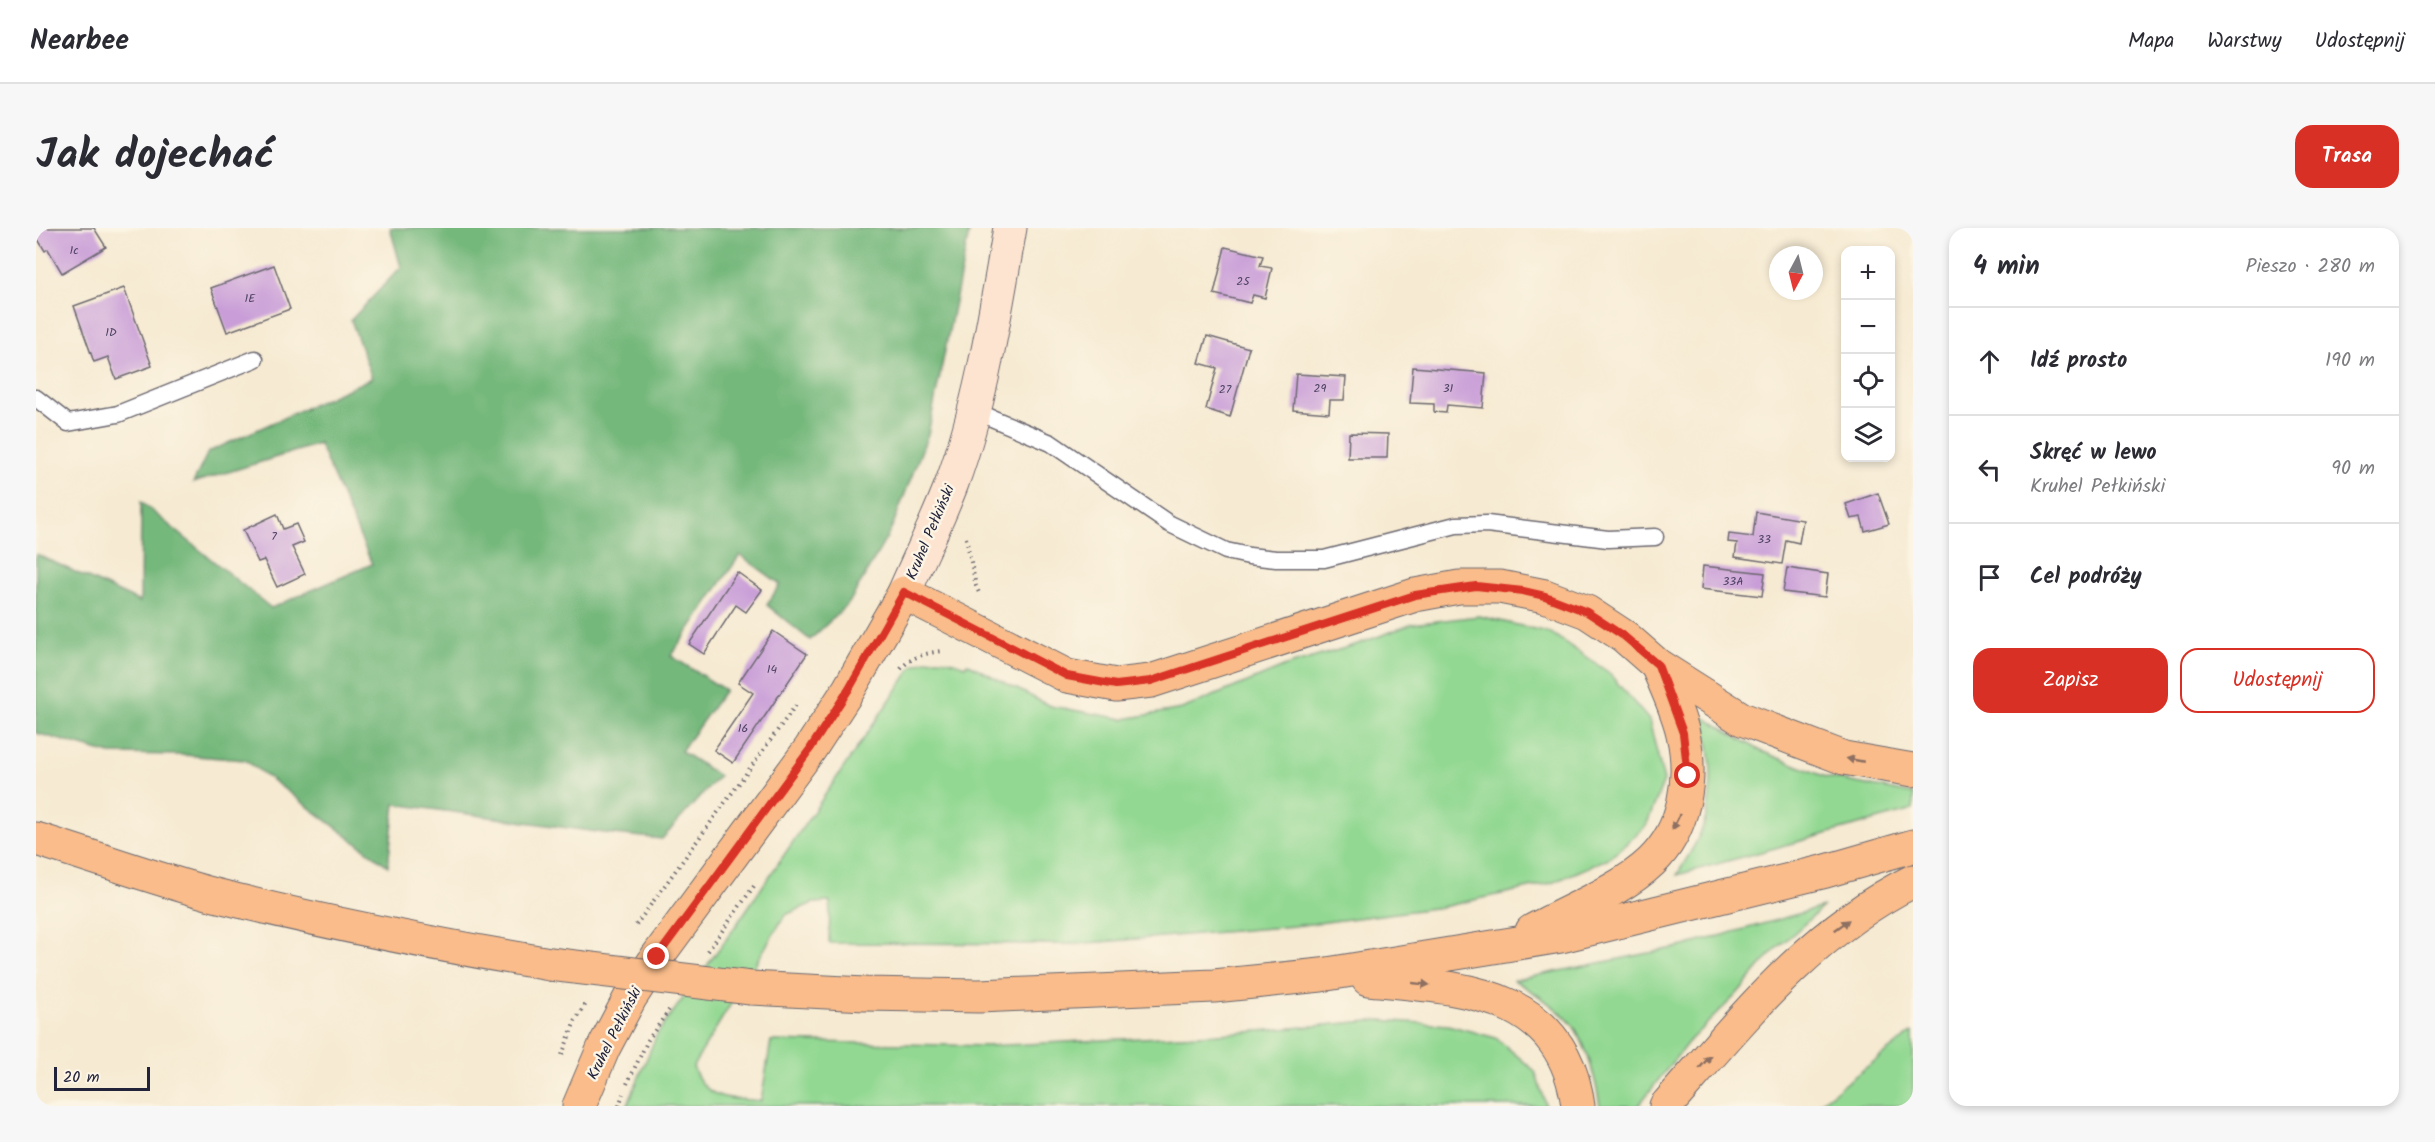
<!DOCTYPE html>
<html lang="pl">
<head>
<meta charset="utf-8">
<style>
	body { margin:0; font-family:Kalam,sans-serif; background:#f7f7f7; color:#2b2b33 }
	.controls { position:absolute; right:18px; top:18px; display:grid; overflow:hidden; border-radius:12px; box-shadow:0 3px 9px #0003 }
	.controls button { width:54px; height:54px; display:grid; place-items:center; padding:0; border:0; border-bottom:2px solid #e1e1e2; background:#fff; color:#2b2b33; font:30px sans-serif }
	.compass { position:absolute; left:1733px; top:18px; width:54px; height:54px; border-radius:50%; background:#fff; box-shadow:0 3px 9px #0003; rotate:187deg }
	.scale { position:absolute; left:18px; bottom:15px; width:96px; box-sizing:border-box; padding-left:6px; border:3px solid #22223b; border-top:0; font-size:16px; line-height:21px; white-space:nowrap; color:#22223b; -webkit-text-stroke:4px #fcf5e5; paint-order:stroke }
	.stop { position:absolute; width:18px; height:18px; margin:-14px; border:4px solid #d93025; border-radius:50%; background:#fff }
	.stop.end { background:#d93025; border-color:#fff; box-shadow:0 2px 6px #0008 }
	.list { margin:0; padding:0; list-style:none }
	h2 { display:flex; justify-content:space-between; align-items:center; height:78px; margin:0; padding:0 24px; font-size:26px }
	h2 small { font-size:20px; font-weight:400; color:#7c7c81 }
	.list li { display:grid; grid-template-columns:39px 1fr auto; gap:18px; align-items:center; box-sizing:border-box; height:108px; padding:0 24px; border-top:2px solid #e1e1e2 }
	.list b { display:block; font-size:22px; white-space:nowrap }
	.list p { margin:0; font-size:20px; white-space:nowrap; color:#7c7c81 }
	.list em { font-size:20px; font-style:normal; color:#7c7c81 }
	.actions { display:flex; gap:12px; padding:18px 24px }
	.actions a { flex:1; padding:14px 0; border:2px solid #d93025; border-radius:18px; text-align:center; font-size:21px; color:#d93025 }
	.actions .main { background:#d93025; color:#fff }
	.icon { flex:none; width:33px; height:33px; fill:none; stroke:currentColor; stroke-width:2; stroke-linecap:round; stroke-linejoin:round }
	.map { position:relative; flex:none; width:1877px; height:878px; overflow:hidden; border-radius:18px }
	header { display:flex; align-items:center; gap:36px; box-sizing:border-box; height:84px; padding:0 30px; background:#fff; border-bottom:2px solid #e1e1e2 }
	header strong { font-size:28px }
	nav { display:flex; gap:33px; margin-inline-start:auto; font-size:21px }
	.intro { display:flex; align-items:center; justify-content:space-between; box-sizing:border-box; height:144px; padding:0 36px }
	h1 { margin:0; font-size:42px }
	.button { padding:15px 27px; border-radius:18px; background:#d93025; color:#fff; font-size:21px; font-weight:700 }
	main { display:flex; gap:36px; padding:0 36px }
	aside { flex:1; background:#fff; border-radius:18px; box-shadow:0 3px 9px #0003 }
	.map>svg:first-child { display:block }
</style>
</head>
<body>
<header>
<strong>Nearbee</strong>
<nav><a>Mapa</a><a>Warstwy</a><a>Udostępnij</a></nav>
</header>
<div class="intro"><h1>Jak dojechać</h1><a class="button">Trasa</a></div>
<main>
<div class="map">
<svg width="1877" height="878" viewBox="0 0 1877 878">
	<rect width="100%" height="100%" fill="#fcf5e5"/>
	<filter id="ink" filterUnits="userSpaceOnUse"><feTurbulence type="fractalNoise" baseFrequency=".0167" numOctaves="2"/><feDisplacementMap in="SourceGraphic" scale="12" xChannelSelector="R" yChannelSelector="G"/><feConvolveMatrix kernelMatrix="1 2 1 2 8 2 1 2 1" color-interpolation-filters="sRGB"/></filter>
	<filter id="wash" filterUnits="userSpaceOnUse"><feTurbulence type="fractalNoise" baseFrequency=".008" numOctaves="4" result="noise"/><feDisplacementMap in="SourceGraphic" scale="24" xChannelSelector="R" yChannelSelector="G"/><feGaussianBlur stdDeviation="1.35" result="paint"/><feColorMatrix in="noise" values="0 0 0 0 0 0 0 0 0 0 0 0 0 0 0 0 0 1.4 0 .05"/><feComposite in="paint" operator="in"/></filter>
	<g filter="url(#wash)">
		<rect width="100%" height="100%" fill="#f6ead2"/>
		<g fill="#92d892" stroke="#5a7d66" stroke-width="1.5">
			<path d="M 1443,388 L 1515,405 L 1572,444 L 1613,492 L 1628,553 L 1610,598 L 1575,629 L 1516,655 L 1406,679 L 1259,698 L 1040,716 L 793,715 L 794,674 L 777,675 L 749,687 L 657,838 C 669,873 693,870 725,873 L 735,813 L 952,818 L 1200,805 L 1344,792 L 1412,797 L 1460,810 L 1499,843 L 1510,878 L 591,878 L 621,806 L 694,706 L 877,438 C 900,428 906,429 929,438 L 931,435 L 1014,478 L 1088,491 L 1146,481 L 1250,438 L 1322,416 L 1376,396 Z"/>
			<path d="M 1666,488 L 1725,523 L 1790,549 L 1877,566 L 1877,582 L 1641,647 C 1651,629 1665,610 1670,589 C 1678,556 1676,521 1666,488 Z"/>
			<path d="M 1787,679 L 1735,726 L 1700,767 L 1653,813 L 1602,878 L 1564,878 C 1560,853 1553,824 1540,802 C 1529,784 1496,763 1478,752 L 1648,718 Z"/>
			<polygon points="1877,804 1877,878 1781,878 1786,873"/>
		</g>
		<polygon fill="#75b87c" stroke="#4c6d5c" stroke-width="1.5" points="354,0 934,0 892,206 855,302 813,375 774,412 731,377 744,356 704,327 635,428 689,462 645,523 683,548 626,611 568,605 359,576 352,638 209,532 147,527 74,526 0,505 0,326 104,374 105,274 235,380 336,336 283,216 157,255 172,224 336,150 315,92 365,39"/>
		<g id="blocks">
			<g fill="#c99ed8">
				<polygon points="0,0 58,0 70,19 26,45 12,21 9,23 0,8"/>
				<polygon points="1189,19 1227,28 1224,38 1236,40 1229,70 1217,67 1214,75 1178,66"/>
				<polygon points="238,37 254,81 191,104 175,60"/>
				<polygon points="88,60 116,138 80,151 72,129 58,134 38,78"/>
				<polygon points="1171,108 1213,120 1194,189 1170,181 1181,140 1163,135"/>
				<polygon points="1377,139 1450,145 1447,180 1411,177 1410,185 1398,184 1398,176 1374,175"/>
				<polygon points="1260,146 1310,149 1308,172 1294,172 1293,185 1257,182"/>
				<polygon points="1313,205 1352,206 1351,230 1312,230"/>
				<polygon points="1842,265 1853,296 1829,303 1825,289 1815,291 1810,276"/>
				<polygon points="1720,284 1767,292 1763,315 1750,312 1746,336 1699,329 1701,315 1692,314 1693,306 1717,309"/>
				<polygon points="241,286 247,301 260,296 268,314 256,319 269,346 241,359 228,332 222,334 207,302"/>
				<polygon points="1667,338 1729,345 1726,368 1665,361"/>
				<polygon points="1751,340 1792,346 1789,369 1747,364"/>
				<polygon points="701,344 726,362 710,384 700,377 668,426 653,416"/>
				<polygon points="737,403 771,426 697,535 678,522 717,465 702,455"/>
			</g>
		</g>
	</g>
	<g filter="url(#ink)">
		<use href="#blocks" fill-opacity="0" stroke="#6c6870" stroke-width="1.5"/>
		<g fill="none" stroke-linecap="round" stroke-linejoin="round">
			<g stroke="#6c6870" stroke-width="19">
				<g id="lane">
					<polyline points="0,170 32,195 82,186 219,131"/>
					<polyline points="939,183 1015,215 1132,295 1190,323 1213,328 1240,331 1288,331 1420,297 1451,296 1572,311 1619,309"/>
				</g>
			</g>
			<g stroke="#6c6870" stroke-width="35">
				<path id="secondary" d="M 868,365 C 884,328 902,292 916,255 C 946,173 959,86 974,0"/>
			</g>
			<g stroke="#6c6870" stroke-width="35">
				<g id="primary">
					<path d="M 0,611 C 59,629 119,651 179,667 C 290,695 401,717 514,736"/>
					<path d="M 1496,703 C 1532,683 1586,662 1615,634 C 1649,602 1657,550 1647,506 C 1642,483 1630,459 1621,437"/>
					<path d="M 1332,751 C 1424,760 1527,762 1542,878"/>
					<polyline points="715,760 829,766 943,768 1178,758 1285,747 1525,708 1790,643 1877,618"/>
					<polyline points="543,878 568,819 594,770 621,729 774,521 813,461 868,365 1031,448 1080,457 1115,453 1379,367 1423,359 1464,359 1509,368 1551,384 1589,409 1621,437 1706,491 1808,530 1877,542"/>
					<path d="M 1630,878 C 1704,794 1774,704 1877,653"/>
				</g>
			</g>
			<g stroke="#6c6870" stroke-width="4" stroke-dasharray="1.5 4.5" stroke-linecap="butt">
				<polyline points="930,310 940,358 944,367"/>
				<path d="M 865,441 C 875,428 891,425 906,423"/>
				<polyline points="600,697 760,477"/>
				<polyline points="672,723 718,658"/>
				<polyline points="526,827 539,793 551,774"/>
				<polyline points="591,856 612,812 633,782"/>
				<polyline points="583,878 587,866"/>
			</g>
			<use href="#lane" stroke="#fff" stroke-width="16"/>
			<use href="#secondary" stroke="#fde4d0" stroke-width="33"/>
			<use href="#primary" stroke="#f9bc8a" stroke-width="33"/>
			<g stroke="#6c6870" stroke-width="35" stroke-linecap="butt">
				<polyline id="primary-bridge" points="514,736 715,760"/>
			</g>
			<use href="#primary-bridge" stroke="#f9bc8a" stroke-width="33"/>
		</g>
		<defs><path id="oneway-solid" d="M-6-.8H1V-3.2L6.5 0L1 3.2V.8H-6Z" transform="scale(1.5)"/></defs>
		<g fill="#8e6f62">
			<use href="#oneway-solid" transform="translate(1819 532) rotate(-169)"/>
			<use href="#oneway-solid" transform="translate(1640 594) rotate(116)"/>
			<use href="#oneway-solid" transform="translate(1806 697) rotate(-36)"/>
			<use href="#oneway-solid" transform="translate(1385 756) rotate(6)"/>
			<use href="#oneway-solid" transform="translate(1669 834) rotate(-48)"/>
		</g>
	</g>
	<g fill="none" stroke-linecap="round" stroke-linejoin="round" filter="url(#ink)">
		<polyline stroke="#d93025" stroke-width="8" points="621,729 774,521 813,461 868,364 1031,448 1080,457 1115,453 1379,367 1440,358 1487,363 1509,368 1551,384 1589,409 1622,437 1647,505 1652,548"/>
	</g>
	<g text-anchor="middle" stroke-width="5" stroke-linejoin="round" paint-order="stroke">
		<g font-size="12" fill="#4c4162">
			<text x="38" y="26">1c</text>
			<text x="1207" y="57">25</text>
			<text x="214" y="74">1E</text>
			<text x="75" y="108">1D</text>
			<text x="1284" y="164">29</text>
			<text x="1412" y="164">31</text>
			<text x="1189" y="165">27</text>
			<text x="238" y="312">7</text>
			<text x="1728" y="315">33</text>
			<text x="1697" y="357">33A</text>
			<text x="736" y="445">14</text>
			<text x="707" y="504">16</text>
		</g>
		<g font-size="15" fill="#22223b" stroke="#fcf5e5">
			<text transform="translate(894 304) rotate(-67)" y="5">Kruhel Pełkiński</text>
			<text transform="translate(578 805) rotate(-63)" y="5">Kruhel Pełkiński</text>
		</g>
	</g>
</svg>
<div class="controls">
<button>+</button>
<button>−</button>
<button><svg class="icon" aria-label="locate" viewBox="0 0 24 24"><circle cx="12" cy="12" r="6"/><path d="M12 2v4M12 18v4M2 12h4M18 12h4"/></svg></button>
<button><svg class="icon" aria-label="layers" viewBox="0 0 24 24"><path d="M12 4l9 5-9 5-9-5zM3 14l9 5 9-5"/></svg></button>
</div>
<svg class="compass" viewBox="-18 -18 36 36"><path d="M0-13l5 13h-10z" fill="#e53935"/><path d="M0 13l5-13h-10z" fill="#7c7c81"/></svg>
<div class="scale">20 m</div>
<div class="stop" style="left:1652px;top:548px"></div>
<div class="stop end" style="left:621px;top:729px"></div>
</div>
<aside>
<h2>4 min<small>Pieszo · 280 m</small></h2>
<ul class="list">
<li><svg class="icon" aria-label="ahead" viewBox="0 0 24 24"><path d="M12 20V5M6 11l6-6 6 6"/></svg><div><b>Idź prosto</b></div><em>190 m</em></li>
<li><svg class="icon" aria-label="left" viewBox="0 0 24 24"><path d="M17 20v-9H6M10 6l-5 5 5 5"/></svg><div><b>Skręć w lewo</b><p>Kruhel Pełkiński</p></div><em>90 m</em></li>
<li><svg class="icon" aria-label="arrive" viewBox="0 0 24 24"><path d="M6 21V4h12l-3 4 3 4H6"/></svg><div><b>Cel podróży</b></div></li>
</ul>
<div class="actions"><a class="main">Zapisz</a><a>Udostępnij</a></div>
</aside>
</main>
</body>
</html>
